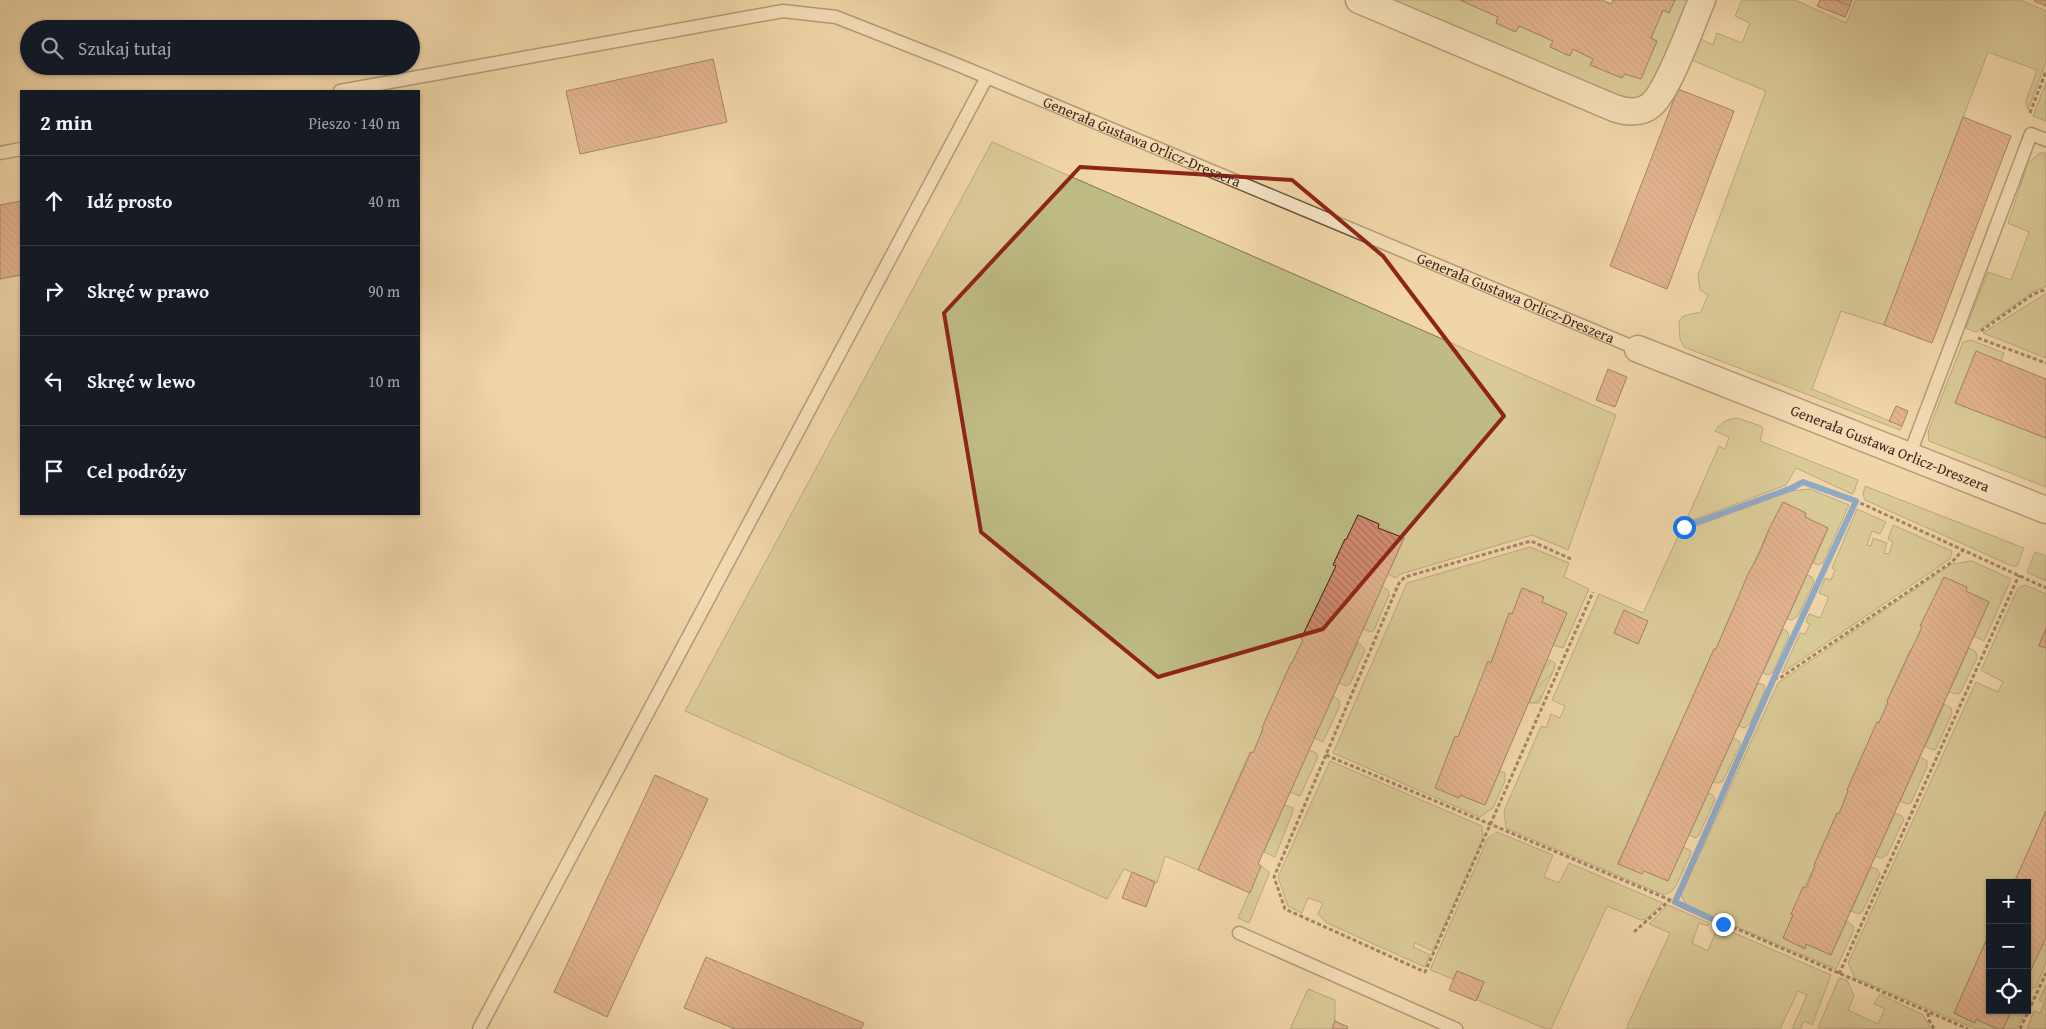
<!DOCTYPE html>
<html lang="pl">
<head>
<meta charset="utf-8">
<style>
	body { margin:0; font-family:"Gentium Book Plus",serif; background:#242831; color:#f1f3f6 }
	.controls { position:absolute; right:15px; bottom:15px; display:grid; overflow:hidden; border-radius:0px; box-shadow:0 1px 4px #0004 }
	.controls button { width:45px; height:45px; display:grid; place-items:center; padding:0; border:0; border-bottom:1px solid #363941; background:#171b24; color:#f1f3f6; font:25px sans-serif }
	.stop { position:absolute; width:15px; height:15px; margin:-11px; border:4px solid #1a73e8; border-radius:50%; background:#fff }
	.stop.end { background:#1a73e8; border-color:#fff; box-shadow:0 1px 5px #0008 }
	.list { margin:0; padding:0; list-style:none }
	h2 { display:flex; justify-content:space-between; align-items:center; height:65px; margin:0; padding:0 20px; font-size:21px }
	h2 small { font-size:16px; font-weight:400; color:#9ea1a6 }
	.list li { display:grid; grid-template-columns:32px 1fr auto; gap:15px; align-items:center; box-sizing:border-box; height:90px; padding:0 20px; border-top:1px solid #363941 }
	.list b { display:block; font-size:19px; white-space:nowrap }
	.list em { font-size:16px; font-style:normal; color:#9ea1a6 }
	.icon { flex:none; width:28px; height:28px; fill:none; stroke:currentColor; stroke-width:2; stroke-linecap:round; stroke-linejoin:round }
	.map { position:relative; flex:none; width:2046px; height:1029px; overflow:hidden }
	.search { position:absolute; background:#171b24; box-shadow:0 1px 4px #0004; left:20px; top:20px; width:400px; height:55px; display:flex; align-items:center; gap:12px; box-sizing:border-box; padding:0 18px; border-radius:28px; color:#9ea1a6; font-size:19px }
	.panel { position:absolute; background:#171b24; box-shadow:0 1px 4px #0004; left:20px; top:90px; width:400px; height:425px; border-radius:0px }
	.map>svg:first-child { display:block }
</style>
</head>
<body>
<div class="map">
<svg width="2046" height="1029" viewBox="0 0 2046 1029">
	<defs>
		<pattern id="garden-furrows" width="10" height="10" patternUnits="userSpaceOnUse" patternTransform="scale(1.25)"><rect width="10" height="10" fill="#bebc84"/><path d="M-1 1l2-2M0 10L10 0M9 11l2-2" fill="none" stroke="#9c996b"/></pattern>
		<pattern id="building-back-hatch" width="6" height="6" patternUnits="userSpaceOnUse" patternTransform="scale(1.25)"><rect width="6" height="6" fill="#d38b72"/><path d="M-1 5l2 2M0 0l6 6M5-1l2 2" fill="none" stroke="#ad725d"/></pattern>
	</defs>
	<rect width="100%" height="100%" fill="#f0d6a8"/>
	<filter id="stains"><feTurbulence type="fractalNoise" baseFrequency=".004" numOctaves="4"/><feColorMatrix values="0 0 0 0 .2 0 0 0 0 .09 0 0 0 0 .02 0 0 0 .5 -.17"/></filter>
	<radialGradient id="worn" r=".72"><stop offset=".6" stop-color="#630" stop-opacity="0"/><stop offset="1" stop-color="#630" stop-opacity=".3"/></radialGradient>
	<g fill="#bebc84" stroke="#7f7250" fill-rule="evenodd">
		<polygon points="1386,0 1460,0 1498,17 1496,23 1515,32 1519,26 1553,41 1550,47 1569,56 1573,49 1593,59 1591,65 1622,78 1625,74 1640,79 1657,41 1651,38 1663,10 1669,13 1675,0 1691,0 1656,85 1646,96 1629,103"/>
		<polygon points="1742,0 1795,0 1846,23 1856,0 2020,0 2046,11 2046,62 2028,110 2026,101 2037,70 1988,52 1884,325 1841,311 1812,389 1902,426 1900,430 1684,347 1680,339 1679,322 1683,316 1701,312 1708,295 1700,290 1698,275 1766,91 1689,59 1697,37 1713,45 1717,33 1742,43 1750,23 1735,16"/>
		<polygon points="2046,82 2046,121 2033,116"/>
		<polygon points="992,142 1616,415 1568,550 1532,535 1401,574 1396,578 1388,574 1404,538 1378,528 1379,524 1358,515 1346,540 1345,539 1333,565 1336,566 1301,638 1303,640 1292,663 1291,663 1262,728 1263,729 1253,753 1250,752 1198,870 1165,856 1157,883 1124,869 1107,899 685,711"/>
		<polygon points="2040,153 2046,153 2046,286 2033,292 1976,332 1966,328 1988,272 2011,280 2029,232 2008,223 2028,163"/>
		<polygon points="2046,293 2046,358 1983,333 2045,294"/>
		<polygon points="1971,340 2004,353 2001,361 1976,352 1955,403 2046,438 2046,487 1929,441 1928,432 1963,342"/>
		<path d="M 1737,418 L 1761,426 L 1763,429 L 1760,441 L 1858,480 L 1854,492 L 1852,494 L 1796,468 L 1786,485 L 1685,523 L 1719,446 L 1725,449 L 1729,437 L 1715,431 C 1721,422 1727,419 1737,418 Z"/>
		<polygon points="1865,486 2024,548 2017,566 2012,566 1865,500 1863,495"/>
		<path d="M 1810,489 L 1849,505 L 1823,563 L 1818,565 L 1813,563 L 1828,528 L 1805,517 L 1770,527 C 1752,567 1733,609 1716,649 L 1714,649 L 1618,863 L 1644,871 L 1668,881 L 1683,847 L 1690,850 L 1691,853 L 1676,886 L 1672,891 L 1664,895 L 1506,828 L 1504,811 L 1541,726 L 1546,728 L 1551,714 L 1560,718 L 1565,706 L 1552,700 L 1599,594 L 1643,613 L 1680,532 L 1791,491 ZM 1624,611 L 1648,621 L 1638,644 L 1614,633 Z"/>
		<polygon points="1857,509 1886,522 1880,534 1872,531 1867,545 1871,546 1873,538 1887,543 1884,553 1889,554 1893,542 1888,539 1893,525 1952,551 1950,559 1782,673 1800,633 1805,634 1810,624 1806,622 1809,614 1820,618 1829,597 1819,593 1825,578 1831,580 1835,570 1832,568"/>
		<polygon points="1530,547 1569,563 1564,577 1589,589 1563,648 1553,645 1567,613 1542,602 1544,597 1523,588 1512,614 1509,613 1491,663 1488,662 1458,737 1455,737 1445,762 1460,795 1485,805 1500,771 1505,773 1505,781 1493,808 1480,817 1333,753 1407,583"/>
		<polygon points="2035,552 2046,556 2046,581 2027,572"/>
		<polygon points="1972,561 2011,579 1984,641 1974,636 1989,602 1966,591 1967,587 1945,578 1920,626 1922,627 1912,650 1910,650 1887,701 1888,702 1879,723 1877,723 1847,790 1848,791 1839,814 1837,813 1814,865 1815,866 1791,914 1793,915 1783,938 1804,948 1806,944 1831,955 1847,921 1854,927 1853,932 1836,969 1687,906 1681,895 1778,683 1952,564"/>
		<polygon points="1807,575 1812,577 1814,582 1798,616 1792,620 1787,619"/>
		<polygon points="2025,585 2046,594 2046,628 2039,645 2046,648 2046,811 2014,883 1990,883 1990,932 1954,1013 1974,1023 1976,1019 1997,1029 1976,1029 1855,978 1848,963 1976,682 1998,692 2003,682 1981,670 2018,588"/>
		<polygon points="1382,586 1388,590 1389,595 1374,630 1371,632 1363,629"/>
		<polygon points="1783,629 1787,631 1789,636 1773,672 1768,675 1763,673"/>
		<polygon points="1358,642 1365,650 1350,684 1346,686 1339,683"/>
		<polygon points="1969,648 1976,652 1977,658 1960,693 1957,694 1949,692"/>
		<polygon points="1758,683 1764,685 1765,690 1750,724 1744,728 1739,726"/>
		<polygon points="1333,696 1339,700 1340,705 1323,742 1314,738"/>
		<polygon points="1944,704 1951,708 1952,713 1936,749 1933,750 1925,747"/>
		<polygon points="1733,738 1739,741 1740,745 1723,781 1719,783 1713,782"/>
		<polygon points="1309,750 1316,753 1318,757 1300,796 1290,792"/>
		<polygon points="1920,757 1927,761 1927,767 1911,803 1907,804 1900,801"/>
		<polygon points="1330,761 1482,826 1483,838 1433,951 1415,943 1413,947 1430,955 1425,967 1327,923 1318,914 1323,903 1308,898 1302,913 1288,906 1278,877"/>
		<polygon points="1708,793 1713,795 1715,800 1699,835 1696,838 1689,835"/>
		<polygon points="1284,805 1293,808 1293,811 1275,857 1264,852"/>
		<polygon points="1895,813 1902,816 1904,819 1887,855 1881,858 1875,856"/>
		<polygon points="1497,832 1553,855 1544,877 1559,883 1569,863 1663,903 1646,919 1641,920 1607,906 1551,1029 1546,1029 1477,1000 1484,982 1457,971 1453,979 1430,970 1488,838"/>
		<polygon points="1261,866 1269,872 1269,874 1249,923 1238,918"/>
		<polygon points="1871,867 1877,869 1880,874 1862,912 1859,914 1851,911"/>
		<polygon points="1668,905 1709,923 1708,926 1699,923 1692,943 1708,951 1718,926 1831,975 1812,1025 1804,1021 1800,1029 1792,1029 1807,995 1798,991 1780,1029 1626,1029 1670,933 1649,924"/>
		<polygon points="2043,944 2046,945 2046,963 2036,987 2030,989 2027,987 2027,978"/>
		<polygon points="1839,978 1847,980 1854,996 1848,1010 1878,1024 1885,1009 1874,1004 1880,994 1923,1015 1931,1029 1818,1028"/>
		<polygon points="2046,985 2046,1029 2027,1029 2034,1011 2040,1013 2044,1003 2039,1000"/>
		<polygon points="1308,989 1335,1000 1335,1021 1332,1029 1290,1029"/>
		<polygon points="2012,1010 2026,1010 2017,1029 2003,1029"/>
	</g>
	<polygon fill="url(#garden-furrows)" stroke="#7f7250" points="1547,659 1555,663 1555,667 1539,703 1529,703"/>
	<g fill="url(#building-back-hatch)" stroke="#40281b">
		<polygon points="1460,0 1602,0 1611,4 1613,0 1675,0 1669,13 1663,10 1651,38 1657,41 1641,79 1625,74 1622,78 1590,65 1593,59 1573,49 1570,56 1550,47 1553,41 1519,26 1516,32 1496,23 1498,17"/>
		<polygon points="1820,0 1836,0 1850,6 1845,17 1817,6"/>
		<polygon points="1836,0 1852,0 1850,6"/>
		<polygon points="2035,0 2046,0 2046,6 2034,1"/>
		<polygon points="713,59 727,122 580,154 566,91"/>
		<polygon points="1678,89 1734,111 1667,289 1610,266"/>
		<polygon points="1963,117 2011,136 1932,343 1884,325"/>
		<polygon points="21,201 21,275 0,279 0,205"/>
		<polygon points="1976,351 2046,379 2046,438 1955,403"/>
		<polygon points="1608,369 1627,377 1615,407 1596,400"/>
		<polygon points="1896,406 1908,411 1902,426 1889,421"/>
		<polygon points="1783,502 1806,513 1805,517 1828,528 1689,835 1668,881 1644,871 1642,874 1618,864 1714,649 1716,649 1748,574 1759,554 1770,527"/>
		<polygon points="1358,515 1379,524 1378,528 1404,538 1258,864 1261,866 1250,893 1198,870 1251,752 1253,753 1263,729 1262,728 1291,663 1292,663 1303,640 1301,639 1336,566 1333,565 1345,539 1346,540"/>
		<polygon points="1944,577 1967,587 1966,591 1989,602 1831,955 1806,944 1805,949 1783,938 1793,915 1791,914 1803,887 1806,888 1815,866 1814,865 1837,813 1839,814 1848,791 1847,790 1877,722 1879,723 1888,702 1887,701 1922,627 1920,626"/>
		<polygon points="1522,588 1544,597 1542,602 1567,613 1485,805 1460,795 1459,798 1435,788 1455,736 1458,737 1488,661 1491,663 1509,613 1512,614"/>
		<polygon points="1624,610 1648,621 1638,644 1614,633"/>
		<polygon points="2046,628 2046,648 2039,646"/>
		<polygon points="655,775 708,799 607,1017 554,992"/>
		<polygon points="2046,811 2046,938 2027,978 2027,883 2014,883"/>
		<polygon points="1132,872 1155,882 1146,907 1122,898"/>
		<polygon points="1990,932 1990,1010 2012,1010 2003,1029 1997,1029 1976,1019 1975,1023 1954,1013"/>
		<polygon points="706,957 864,1023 861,1029 735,1029 684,1008"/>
		<polygon points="1457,971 1484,982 1476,1001 1449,990"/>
		<polygon points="1335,1021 1348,1027 1347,1029 1332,1029"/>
	</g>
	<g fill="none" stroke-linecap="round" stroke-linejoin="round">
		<g stroke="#6c543e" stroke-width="15">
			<g id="service">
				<path id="s1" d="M 340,91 L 783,11 L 836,17 L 958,65 L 1638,349"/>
				<polyline points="0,153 21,149"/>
				<polyline points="1909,456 2031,134 2046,140"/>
				<polyline points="1239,933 1456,1029"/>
				<polyline points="479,1029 987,77"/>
			</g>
		</g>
		<g stroke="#6c543e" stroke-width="29">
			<g id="minor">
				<path d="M 1359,0 L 1614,108 C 1625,112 1641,114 1651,105 C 1668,92 1692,23 1702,0"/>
				<path id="s2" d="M 1638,349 L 2046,510"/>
			</g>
		</g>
		<g stroke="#40281b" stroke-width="3" stroke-dasharray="4 2.5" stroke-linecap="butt">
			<polyline points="2030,113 2046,71"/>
			<polyline points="1981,331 2032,295 2046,289"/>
			<polyline points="1978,338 2046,363"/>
			<polyline points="1856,501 1774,678 1780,678 1952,562 1963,550"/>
			<polyline points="1684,527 1792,488 1803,482 1856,501 2046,588"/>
			<polyline points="1571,559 1531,541 1405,577 1399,583 1274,877 1285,909 1425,972 1593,592"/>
			<polyline points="1326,755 1675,902 1968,1029"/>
			<polyline points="1675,902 1774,678"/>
			<polyline points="1634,932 1670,900"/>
			<polyline points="1839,974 2019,575"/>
			<polyline points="1928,1013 1929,1020 1934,1029"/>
			<polyline points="2020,1029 2046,973"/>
		</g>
		<use href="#service" stroke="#f5e4c6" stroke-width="12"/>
		<use href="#minor" stroke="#f5e4c6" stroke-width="26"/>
	</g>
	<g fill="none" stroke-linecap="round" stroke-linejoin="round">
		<polyline stroke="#1a73e8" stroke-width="6" points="1684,527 1792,488 1803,482 1856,501 1774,678 1675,902 1723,924"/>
	</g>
	<path d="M0 0H2046V1029H0ZM 1080,167 L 1292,180 L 1383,256 L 1504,416 L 1323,629 L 1158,677 L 981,532 L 944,313 Z" fill="#f0d6a8" fill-opacity=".55" fill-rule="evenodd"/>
	<path fill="none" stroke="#8f2418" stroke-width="4" stroke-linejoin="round" d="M 1080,167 L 1292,180 L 1383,256 L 1504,416 L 1323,629 L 1158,677 L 981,532 L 944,313 Z"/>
	<g text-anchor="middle" stroke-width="4" stroke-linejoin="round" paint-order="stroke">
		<g font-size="15" fill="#40281b" stroke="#f5e4c6">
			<text dy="5" stroke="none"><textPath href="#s1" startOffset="834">Generała Gustawa Orlicz-Dreszera</textPath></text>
			<text dy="5" stroke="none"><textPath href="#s1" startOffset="1239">Generała Gustawa Orlicz-Dreszera</textPath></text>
			<text dy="5" stroke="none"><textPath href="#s2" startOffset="271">Generała Gustawa Orlicz-Dreszera</textPath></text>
		</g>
	</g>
	<rect width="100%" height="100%" filter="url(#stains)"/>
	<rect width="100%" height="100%" fill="url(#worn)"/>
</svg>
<div class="controls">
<button>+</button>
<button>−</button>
<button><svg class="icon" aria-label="locate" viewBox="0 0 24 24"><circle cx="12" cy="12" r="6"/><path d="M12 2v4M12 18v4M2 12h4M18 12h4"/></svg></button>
</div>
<div class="stop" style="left:1684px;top:527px"></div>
<div class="stop end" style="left:1723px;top:924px"></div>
<div class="search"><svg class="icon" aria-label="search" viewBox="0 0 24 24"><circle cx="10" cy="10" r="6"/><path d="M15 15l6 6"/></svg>Szukaj tutaj</div>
<section class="panel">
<h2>2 min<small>Pieszo · 140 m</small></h2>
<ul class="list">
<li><svg class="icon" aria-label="ahead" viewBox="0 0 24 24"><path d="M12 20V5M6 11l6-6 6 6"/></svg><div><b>Idź prosto</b></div><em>40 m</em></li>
<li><svg class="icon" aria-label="right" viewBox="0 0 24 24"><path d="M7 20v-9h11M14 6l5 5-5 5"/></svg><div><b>Skręć w prawo</b></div><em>90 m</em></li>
<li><svg class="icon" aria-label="left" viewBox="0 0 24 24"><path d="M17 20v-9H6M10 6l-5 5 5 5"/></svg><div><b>Skręć w lewo</b></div><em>10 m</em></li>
<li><svg class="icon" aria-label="arrive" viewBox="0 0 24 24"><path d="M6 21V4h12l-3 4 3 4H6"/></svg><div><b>Cel podróży</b></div></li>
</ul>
</section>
</div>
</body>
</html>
